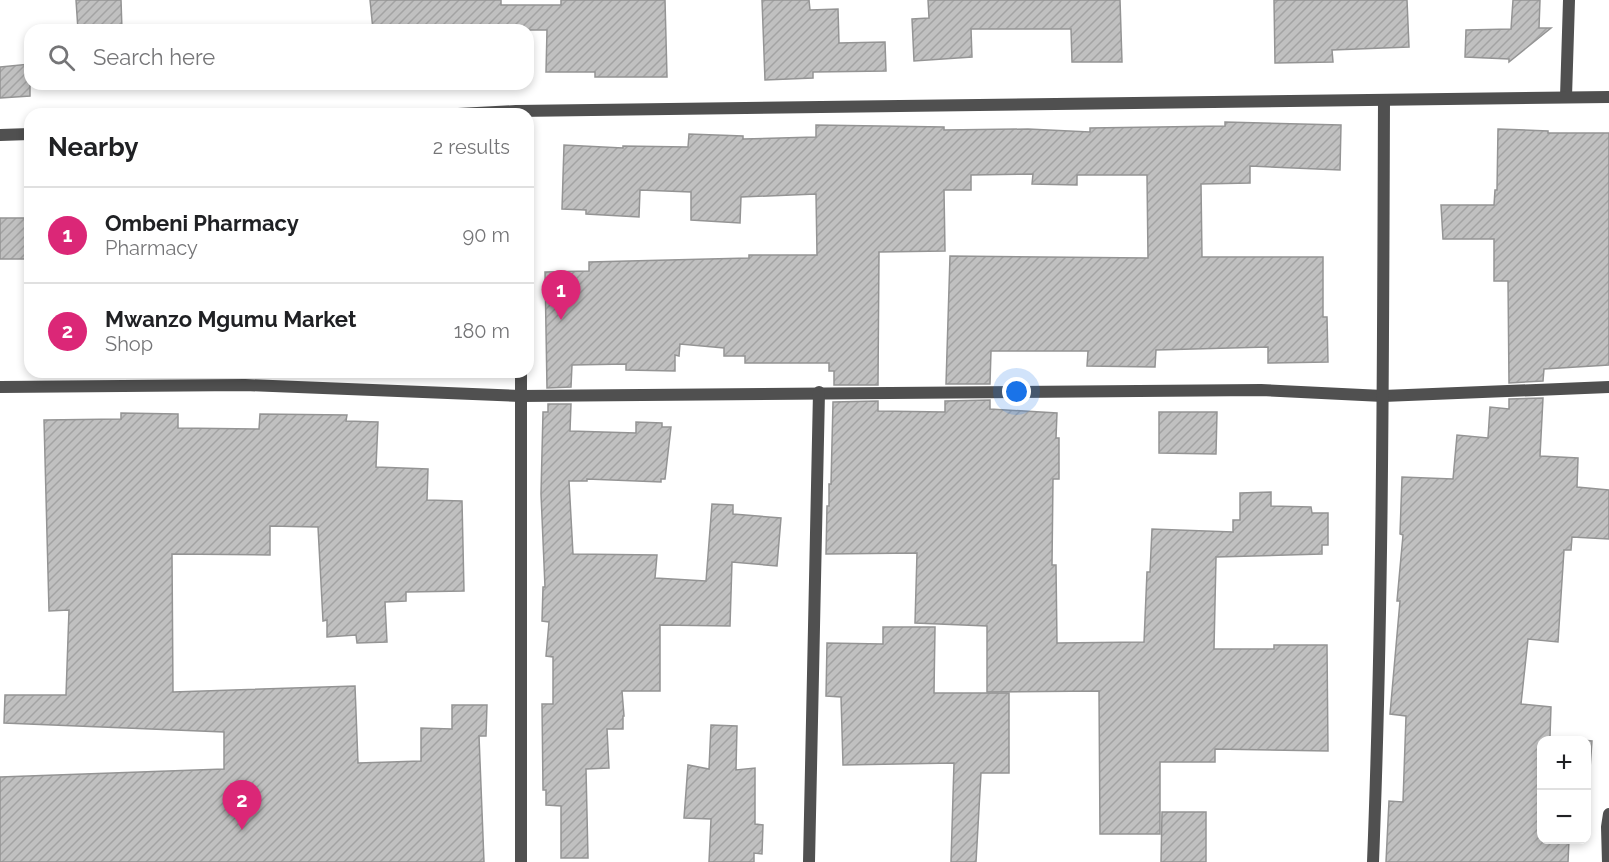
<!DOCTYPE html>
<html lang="en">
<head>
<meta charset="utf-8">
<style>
	body { margin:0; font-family:Raleway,sans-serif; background:#f2f2f2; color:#202124 }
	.controls { position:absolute; right:18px; bottom:18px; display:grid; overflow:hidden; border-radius:12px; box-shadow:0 3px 9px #0003 }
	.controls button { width:54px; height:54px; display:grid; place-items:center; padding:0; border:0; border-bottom:2px solid #e0e0e0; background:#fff; color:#202124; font:30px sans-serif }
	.you { position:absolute; left:1017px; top:392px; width:21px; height:21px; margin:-15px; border:4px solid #fff; border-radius:50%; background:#1a73e8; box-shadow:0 0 0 9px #1a73e833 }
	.badge { display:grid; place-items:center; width:39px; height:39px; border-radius:50%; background:#db2777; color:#fff; font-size:20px; font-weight:700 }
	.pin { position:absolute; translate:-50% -50px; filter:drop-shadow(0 2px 3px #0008) }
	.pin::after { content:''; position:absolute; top:32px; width:21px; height:18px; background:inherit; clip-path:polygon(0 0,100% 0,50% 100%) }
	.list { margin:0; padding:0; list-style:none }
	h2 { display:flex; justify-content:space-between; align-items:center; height:78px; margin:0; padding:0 24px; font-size:26px }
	h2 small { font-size:20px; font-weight:400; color:#757577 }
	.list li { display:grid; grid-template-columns:39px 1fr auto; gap:18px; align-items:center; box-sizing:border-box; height:96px; padding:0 24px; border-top:2px solid #e0e0e0 }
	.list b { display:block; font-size:22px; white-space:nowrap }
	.list p { margin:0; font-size:20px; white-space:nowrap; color:#757577 }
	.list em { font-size:20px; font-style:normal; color:#757577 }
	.icon { flex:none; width:33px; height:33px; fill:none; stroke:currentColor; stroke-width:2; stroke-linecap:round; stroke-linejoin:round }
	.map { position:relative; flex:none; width:1609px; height:862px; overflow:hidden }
	.search { position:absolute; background:#fff; box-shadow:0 3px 9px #0003; left:24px; top:24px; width:510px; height:66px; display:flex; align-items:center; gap:15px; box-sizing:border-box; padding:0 21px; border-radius:18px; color:#757577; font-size:22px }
	.panel { position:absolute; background:#fff; box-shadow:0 3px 9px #0003; left:24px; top:108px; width:510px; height:270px; border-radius:18px }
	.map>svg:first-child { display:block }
</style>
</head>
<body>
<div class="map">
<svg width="1609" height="862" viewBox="0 0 1609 862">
	<defs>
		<pattern id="building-hatch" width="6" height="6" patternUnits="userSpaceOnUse" patternTransform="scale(1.5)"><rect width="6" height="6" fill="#c0c0c0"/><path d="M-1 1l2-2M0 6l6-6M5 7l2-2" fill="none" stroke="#a3a3a3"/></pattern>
	</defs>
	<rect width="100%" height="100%" fill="#fff"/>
	<g fill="url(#building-hatch)" stroke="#949494" stroke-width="1.5">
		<polygon points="76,0 121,0 122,30 78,30"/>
		<polygon points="370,0 501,0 501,5 561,5 561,0 665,0 667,77 595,77 595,72 546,72 547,30 373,30"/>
		<polygon points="762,0 809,0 810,10 838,9 839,43 885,42 886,71 813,72 813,78 765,80"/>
		<polygon points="928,0 1120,0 1122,62 1072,62 1071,29 971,29 972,57 914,61 912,19 929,18"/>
		<polygon points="1274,0 1407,0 1409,47 1332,50 1333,62 1275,63"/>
		<polygon points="1513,0 1540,0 1539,28 1551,28 1509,62 1509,59 1465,57 1466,30 1511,29"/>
		<polygon points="30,64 30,96 0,98 0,67"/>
		<polygon points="1225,122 1341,125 1340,170 1250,166 1250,183 1201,184 1202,257 1323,257 1323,317 1327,317 1328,362 1268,363 1268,347 1156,350 1155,367 1087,366 1088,351 991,351 990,384 946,384 950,256 1148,258 1147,175 1077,175 1077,185 1032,184 1033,174 971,175 971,190 944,190 945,251 879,252 878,385 834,385 834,371 829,371 829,363 745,363 745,356 724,356 724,348 680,344 679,356 675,355 675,371 626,370 626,364 572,365 571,387 547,388 545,272 589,271 589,262 749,258 749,255 817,255 816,194 741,197 740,223 691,220 691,192 640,190 639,217 586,214 586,210 562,209 564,145 623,148 623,146 688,147 689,134 743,136 743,139 816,137 816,125 944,127 944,130 1028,129 1090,132 1090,128 1225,126"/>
		<polygon points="1498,129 1548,131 1548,133 1609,133 1609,365 1544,369 1543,381 1509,383 1508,281 1494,281 1494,239 1443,239 1441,205 1494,205 1495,190 1497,190"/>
		<rect x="0" y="218" width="30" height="41"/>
		<polygon points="1543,398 1540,456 1578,458 1577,487 1609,490 1609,539 1572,537 1571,550 1564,550 1558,642 1528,639 1521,704 1551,707 1550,737 1592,741 1588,796 1587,795 1587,741 1542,741 1542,840 1569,840 1568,862 1386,862 1389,801 1403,802 1406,716 1390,714 1400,601 1397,601 1403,535 1400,534 1402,477 1453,479 1457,435 1488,438 1490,407 1509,409 1509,399"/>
		<polygon points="990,400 990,409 1057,413 1056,438 1059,438 1059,479 1053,479 1052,565 1056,565 1057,643 1144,642 1147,572 1150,572 1152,529 1233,532 1233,520 1240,520 1240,493 1271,492 1271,506 1311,507 1312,513 1328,513 1328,545 1322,545 1322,554 1216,557 1214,649 1274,649 1274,645 1327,645 1328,751 1215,749 1215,762 1160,762 1160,834 1100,834 1099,691 987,692 987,626 915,623 917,553 826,554 827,506 829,506 829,484 831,484 833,402 878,401 878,411 945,412 945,401"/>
		<polygon points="548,404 571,404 570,431 636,433 636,422 662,423 662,427 671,427 665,479 661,479 661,482 587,479 587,481 569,481 573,554 657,555 655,578 706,581 712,504 733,505 733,514 781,518 777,566 732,562 730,626 660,625 660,691 622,691 624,716 623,716 623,729 607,729 609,768 586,769 588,858 561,858 561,806 546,805 546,790 543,790 542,704 553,704 553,657 546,656 549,622 542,621 543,587 545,587 541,494 543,412 548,412"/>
		<polygon points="1159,412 1217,412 1216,454 1159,453"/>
		<polygon points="121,413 178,414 178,428 259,429 260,414 347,415 346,421 378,422 376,467 428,469 427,500 462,501 464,591 406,592 406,601 385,602 387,642 357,643 356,635 327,637 327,620 323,621 318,527 270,526 270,555 172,554 173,692 355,686 358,763 421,761 421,728 452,729 452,705 487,705 486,736 479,736 484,862 0,862 0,777 224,769 224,732 4,723 5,695 66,695 69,610 49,611 44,420 121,419"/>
		<polygon points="883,627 935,627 934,693 1009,693 1009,773 981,773 976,862 951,862 954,763 843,765 841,697 826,696 827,643 883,644"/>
		<polygon points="711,725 737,726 736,770 755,768 755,824 763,825 762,854 754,853 754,862 709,862 711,819 684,818 688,765 709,769"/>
		<polygon points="1162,812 1206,812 1206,862 1161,862"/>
	</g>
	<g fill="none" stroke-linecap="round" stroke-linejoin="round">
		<g stroke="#505050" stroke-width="12">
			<polyline points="1566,97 1569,0"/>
			<polyline points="458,114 516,111 1609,97"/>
			<polyline points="0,135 30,134"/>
			<polyline points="521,372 521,862"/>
			<polyline points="0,387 245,385 520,396 1261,390 1383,396 1609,387"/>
			<polyline points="809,862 819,392"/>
			<path d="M 1373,862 C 1383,608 1383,354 1384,100"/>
			<polyline points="1608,862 1607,827 1609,814"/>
		</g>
	</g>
</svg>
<div class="controls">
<button>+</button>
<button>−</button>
</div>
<div class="you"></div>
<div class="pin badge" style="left:561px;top:320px">1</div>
<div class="pin badge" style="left:242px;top:830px">2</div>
<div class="search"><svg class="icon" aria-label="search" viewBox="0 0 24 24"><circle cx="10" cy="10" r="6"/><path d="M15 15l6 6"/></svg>Search here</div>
<section class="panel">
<h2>Nearby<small>2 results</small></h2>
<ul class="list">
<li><span class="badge">1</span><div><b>Ombeni Pharmacy</b><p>Pharmacy</p></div><em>90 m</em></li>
<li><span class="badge">2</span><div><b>Mwanzo Mgumu Market</b><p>Shop</p></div><em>180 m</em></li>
</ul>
</section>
</div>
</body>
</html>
